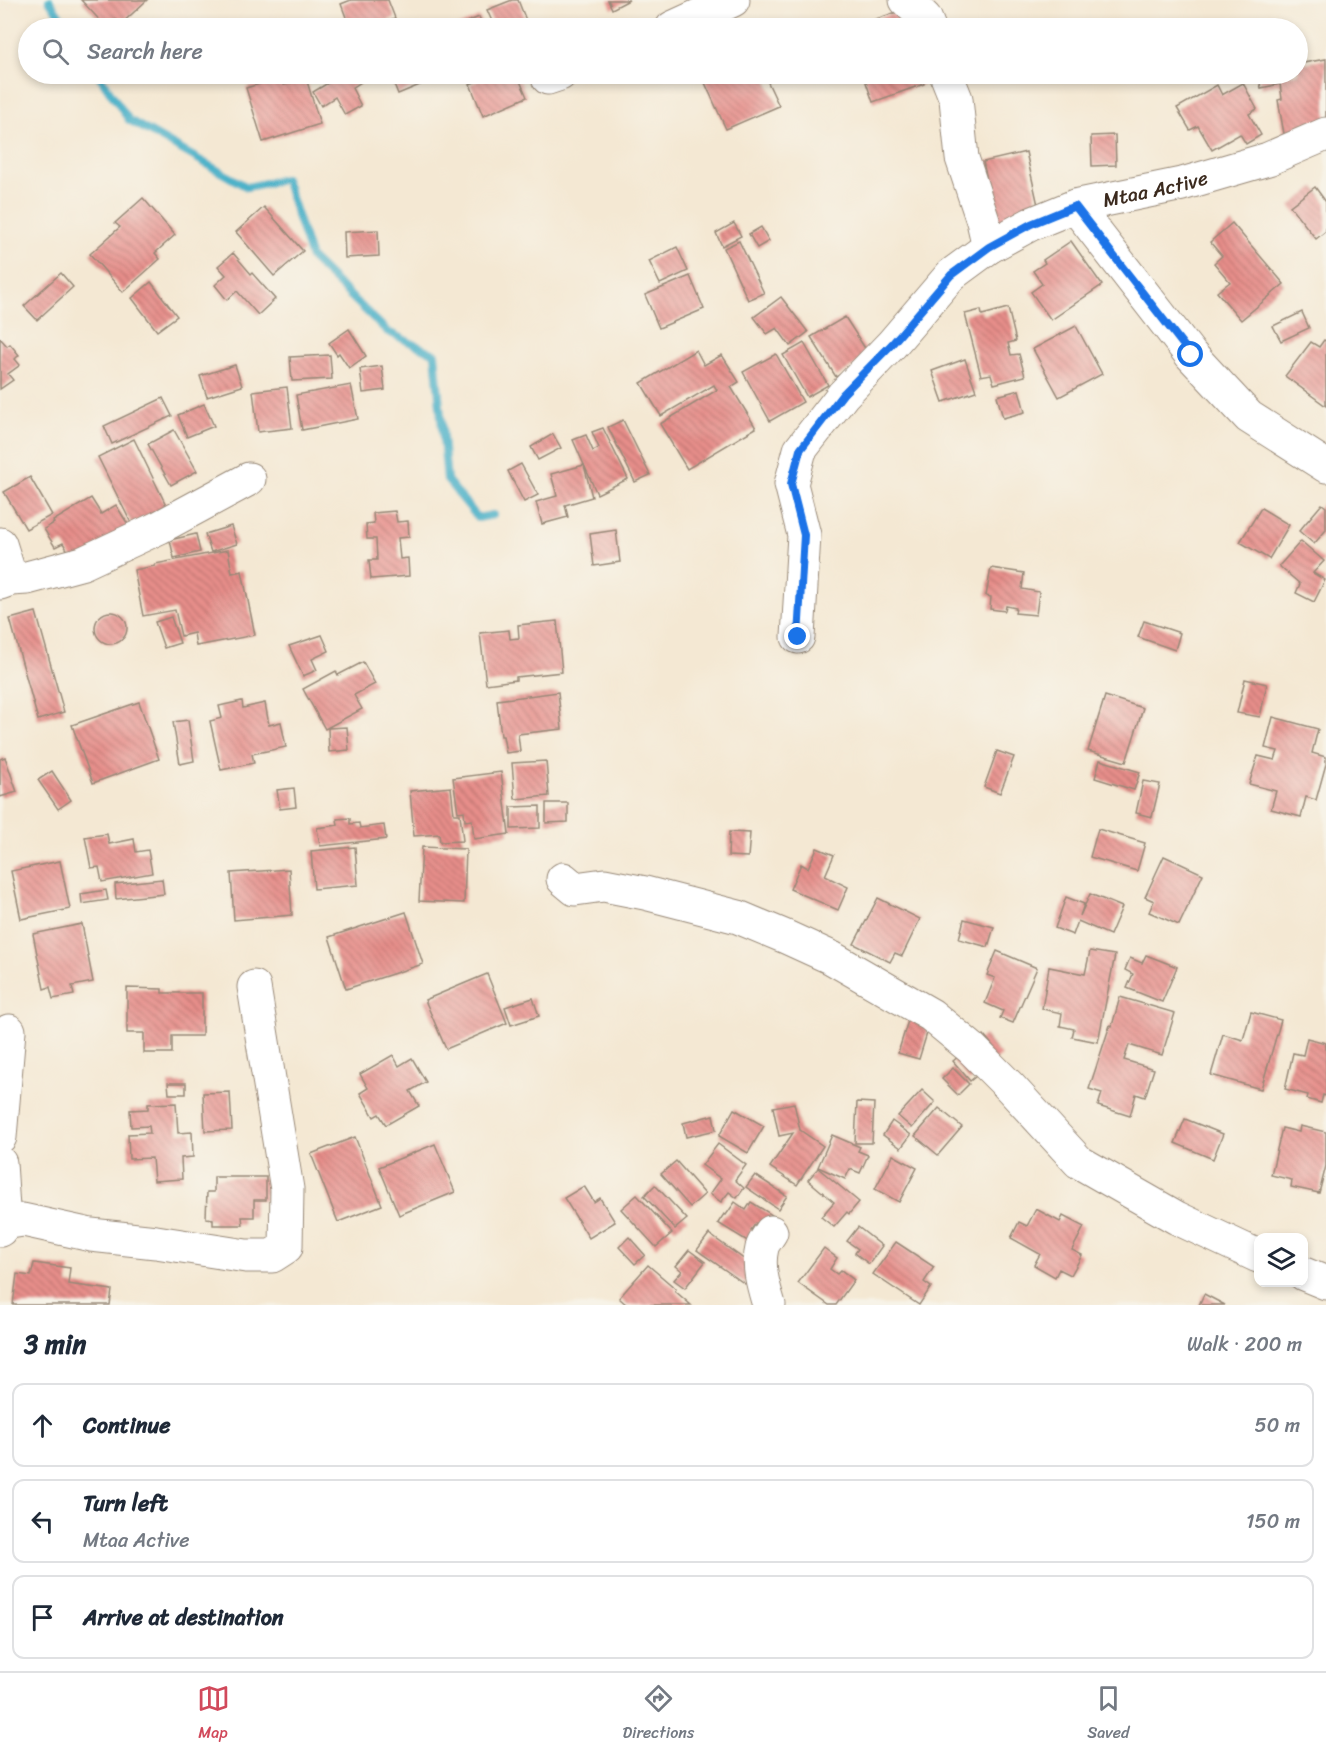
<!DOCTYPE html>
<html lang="en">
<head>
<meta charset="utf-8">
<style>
	body { margin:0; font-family:Sriracha,sans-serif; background:#f6f6f7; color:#1f2937 }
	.controls { position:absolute; right:18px; bottom:18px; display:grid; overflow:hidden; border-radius:12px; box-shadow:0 3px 9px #0003 }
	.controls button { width:54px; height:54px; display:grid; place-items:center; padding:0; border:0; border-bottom:2px solid #e0e1e3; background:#fff; color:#1f2937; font:30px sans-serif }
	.stop { position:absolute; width:18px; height:18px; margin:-14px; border:4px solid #1a73e8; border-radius:50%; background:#fff }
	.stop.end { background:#1a73e8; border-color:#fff; box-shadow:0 2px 6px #0008 }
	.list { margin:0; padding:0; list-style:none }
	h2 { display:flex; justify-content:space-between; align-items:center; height:78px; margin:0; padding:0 24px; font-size:26px }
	h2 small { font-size:20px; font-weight:400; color:#747a83 }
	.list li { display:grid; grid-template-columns:39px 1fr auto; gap:18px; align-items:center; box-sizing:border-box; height:84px; margin:0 12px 12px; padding:0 12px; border:2px solid #e0e1e3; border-radius:12px }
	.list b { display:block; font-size:22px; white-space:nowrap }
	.list p { margin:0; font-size:20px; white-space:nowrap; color:#747a83 }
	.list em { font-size:20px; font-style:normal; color:#747a83 }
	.icon { flex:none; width:33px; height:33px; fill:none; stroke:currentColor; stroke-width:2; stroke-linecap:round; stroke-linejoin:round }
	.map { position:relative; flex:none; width:1326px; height:1305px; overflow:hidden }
	.search { position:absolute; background:#fff; box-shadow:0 3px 9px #0003; left:18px; right:18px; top:18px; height:66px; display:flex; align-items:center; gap:15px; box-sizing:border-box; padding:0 21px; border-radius:33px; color:#747a83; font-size:22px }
	.sheet { height:366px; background:#fff }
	nav { display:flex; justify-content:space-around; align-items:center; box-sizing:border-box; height:84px; border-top:2px solid #e0e1e3; background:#fff; font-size:16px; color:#747a83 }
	nav a { display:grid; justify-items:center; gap:3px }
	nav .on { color:#d1495b }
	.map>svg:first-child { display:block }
</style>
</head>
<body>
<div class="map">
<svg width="1326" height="1305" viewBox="0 0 1326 1305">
	<defs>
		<pattern id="building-back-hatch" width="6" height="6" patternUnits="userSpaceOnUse" patternTransform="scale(1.5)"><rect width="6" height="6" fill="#e78e8a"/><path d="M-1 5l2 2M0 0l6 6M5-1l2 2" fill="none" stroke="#bc7470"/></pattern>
	</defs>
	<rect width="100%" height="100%" fill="#f7f3e8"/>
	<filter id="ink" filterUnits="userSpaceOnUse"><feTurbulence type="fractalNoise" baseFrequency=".0167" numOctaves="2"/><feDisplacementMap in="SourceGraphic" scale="12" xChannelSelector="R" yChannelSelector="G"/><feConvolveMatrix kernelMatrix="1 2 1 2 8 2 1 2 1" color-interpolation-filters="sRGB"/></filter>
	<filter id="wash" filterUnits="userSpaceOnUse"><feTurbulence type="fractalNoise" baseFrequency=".008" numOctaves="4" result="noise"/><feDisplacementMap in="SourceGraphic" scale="24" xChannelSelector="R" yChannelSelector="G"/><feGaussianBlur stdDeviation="1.35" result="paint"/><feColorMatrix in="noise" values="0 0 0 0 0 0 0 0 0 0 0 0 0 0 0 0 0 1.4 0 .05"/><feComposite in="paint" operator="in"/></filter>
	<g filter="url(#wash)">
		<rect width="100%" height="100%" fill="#f4e8d3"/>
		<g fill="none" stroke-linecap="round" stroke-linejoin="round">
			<g stroke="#49b0c8" stroke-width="8">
				<polyline points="49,0 68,28"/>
				<polyline points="98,74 129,120 247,187 285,179 311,258 388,332 435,354 447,480 478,518 493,515"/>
			</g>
		</g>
		<g id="blocks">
			<g fill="url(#building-back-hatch)">
				<polygon points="81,0 147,0 120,25 116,19 107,28"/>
				<polygon points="351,0 388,0 395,18 368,28 350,28 341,4"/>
				<polygon points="512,0 518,0 529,28 495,28 487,10"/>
				<polygon points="608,0 629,0 612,9"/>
				<polygon points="900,11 906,28 849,28"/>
				<polygon points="479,17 484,28 453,28"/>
				<polygon points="1326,59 1326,129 1284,134 1278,100 1282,99 1280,84 1261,88 1258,74 1298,74 1298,64"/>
				<polygon points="322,74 364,74 367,78 352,88 361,106 345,115 335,97 321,106 313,92 328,83"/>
				<polygon points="390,74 443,74 444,75 398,94"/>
				<polygon points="494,74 517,74 527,97 483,116 470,84"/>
				<polygon points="701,74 764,74 779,106 726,129"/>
				<polygon points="863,74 921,74 924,84 873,102"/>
				<polygon points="282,77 284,85 306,78 320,124 263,142 246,88"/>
				<polygon points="1243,83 1257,109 1249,114 1261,135 1246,144 1240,134 1212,150 1198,126 1190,130 1177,108 1217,85 1222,95"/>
				<polygon points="1115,135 1116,165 1092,166 1091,136"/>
				<polygon points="1026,152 1042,223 999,233 983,162"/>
				<polygon points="1315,187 1326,202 1326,231 1316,239 1290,206"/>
				<polygon points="143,198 175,235 155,253 160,259 123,292 90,254 120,227 115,223"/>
				<polygon points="264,207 303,251 274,276 236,232"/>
				<polygon points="734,223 741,236 722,246 716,233"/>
				<polygon points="1232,223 1284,284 1241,320 1217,292 1230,282 1214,263 1222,256 1210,242"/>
				<polygon points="761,227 769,241 757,248 749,234"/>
				<polygon points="378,230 379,256 345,258 344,232"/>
				<polygon points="739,241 764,293 748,300 724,248"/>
				<polygon points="1071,241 1102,285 1051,320 1031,292 1042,284 1033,271 1045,263 1043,260"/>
				<polygon points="677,247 688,271 660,284 649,261"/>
				<polygon points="233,253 251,274 252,273 275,299 258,315 237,291 227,300 215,285 226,275 218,266"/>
				<polygon points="61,273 73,287 37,320 24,306"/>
				<polygon points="690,276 704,309 659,328 645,295"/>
				<polygon points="151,282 177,316 157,331 132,298"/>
				<polygon points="781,297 808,332 790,346 777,328 767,334 754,317"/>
				<polygon points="1008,308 1016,341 1008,343 1011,355 1019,354 1025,376 994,384 991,374 981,376 965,314 981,310 982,315"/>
				<polygon points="1302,312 1309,328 1281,341 1273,326"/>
				<polygon points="845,317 870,356 836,377 811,337"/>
				<polygon points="1076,326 1102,374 1059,397 1033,349"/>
				<polygon points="349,329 366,356 349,368 339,353 337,355 329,343"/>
				<polygon points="0,338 7,346 10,344 19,355 15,359 20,365 8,374 13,380 0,389"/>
				<polygon points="1324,340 1326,341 1326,406 1285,376 1311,342 1319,347"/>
				<polygon points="804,343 828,385 807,397 783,355"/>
				<polygon points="696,350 704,365 722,355 739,382 731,387 756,428 687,469 660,424 717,390 714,385 661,416 641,383"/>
				<polygon points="776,354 803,402 770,421 743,372"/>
				<polygon points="330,355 332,379 292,381 290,357"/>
				<polygon points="965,359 976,391 943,402 932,371"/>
				<polygon points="235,365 242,386 207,397 200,376"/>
				<polygon points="382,366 385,390 363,393 360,369"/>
				<polygon points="351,385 358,419 302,430 296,395"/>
				<polygon points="287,387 292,428 258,432 253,391"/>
				<polygon points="1019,390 1025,412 1003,418 997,396"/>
				<polygon points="163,398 172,416 112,444 104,426"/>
				<polygon points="204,404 214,426 187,437 178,415"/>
				<polygon points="623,420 650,475 635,482 608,427"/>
				<polygon points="603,428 628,479 597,494 573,440 586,435 593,451 599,448 592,432"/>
				<polygon points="174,430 197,471 171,485 148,444"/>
				<polygon points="553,434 561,448 538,460 531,447"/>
				<polygon points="134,439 167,507 132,525 98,457"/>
				<polygon points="521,464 538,495 524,502 508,471"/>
				<polygon points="584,465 592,497 565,505 568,517 542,524 536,502 557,496 551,474"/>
				<polygon points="30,477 52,515 26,529 4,492"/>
				<polygon points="91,498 101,514 116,505 134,534 76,564 63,543 55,547 44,529 54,523 53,521"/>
				<polygon points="1322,504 1326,507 1326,530 1314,544 1299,531"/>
				<polygon points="1261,508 1289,525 1269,559 1240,542"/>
				<polygon points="395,511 397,522 408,521 409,537 398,538 400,559 408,558 409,576 371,579 369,560 377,560 376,539 367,539 366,524 374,523 373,513"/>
				<polygon points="231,526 237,544 211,552 205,534"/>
				<polygon points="616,530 620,562 594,566 590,534"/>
				<polygon points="196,534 200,552 174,558 170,540"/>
				<polygon points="1301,541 1324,561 1313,573 1325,580 1314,602 1296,593 1300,584 1279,566"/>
				<polygon points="228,550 232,573 242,571 255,635 196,646 194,633 181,636 175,610 143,616 134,570 155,566 155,564"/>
				<polygon points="991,568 1024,573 1022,589 1039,592 1036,615 1015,613 1016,608 1006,606 1005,611 990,609 991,597 986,596"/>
				<polygon points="36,612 64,712 38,720 10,619"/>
				<circle cx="111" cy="628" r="16"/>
				<polygon points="171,617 180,643 164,648 155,622"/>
				<polygon points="557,621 562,672 516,677 516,680 486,684 480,633 509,630 510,639 519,638 518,625"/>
				<polygon points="1144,621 1180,633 1175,650 1138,637"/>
				<polygon points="322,635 329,651 312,659 317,670 303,676 289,646"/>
				<polygon points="363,662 375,684 354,695 362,709 325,729 303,689 336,671 338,675"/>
				<polygon points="1245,679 1267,684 1260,717 1237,713"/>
				<polygon points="558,692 562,729 518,734 520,751 506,753 503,736 501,736 497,700"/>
				<polygon points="1105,696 1143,708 1126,762 1088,751"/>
				<polygon points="242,701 243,708 265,703 269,725 281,722 286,747 252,754 254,763 221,770 210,721 222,718 219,706"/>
				<polygon points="139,702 159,759 93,783 72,725"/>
				<polygon points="1273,717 1318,729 1312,753 1326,757 1326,764 1316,800 1306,797 1301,817 1271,809 1276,791 1249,784 1258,756 1275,760 1278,751 1265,748"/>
				<polygon points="188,720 194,761 180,764 173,722"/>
				<polygon points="347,727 349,750 329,752 328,728"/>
				<polygon points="997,751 1014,757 1000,793 984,787"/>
				<polygon points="5,757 17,792 0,797 0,759"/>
				<polygon points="1100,760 1140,772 1134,790 1095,778"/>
				<polygon points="546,761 549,796 515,799 512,763"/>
				<polygon points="52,771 71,800 58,809 38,780"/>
				<polygon points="501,772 509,834 474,839 472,820 465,821 464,811 458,812 453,778"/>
				<polygon points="1143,781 1160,784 1152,817 1136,813"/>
				<polygon points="451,787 454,814 460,814 463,841 440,842 439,834 414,836 410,791"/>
				<polygon points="294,788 296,807 280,809 277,790"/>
				<polygon points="546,803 568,803 568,822 546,823"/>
				<polygon points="540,806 540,828 511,829 511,807"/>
				<polygon points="350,818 350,824 359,823 360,828 384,825 386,839 320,846 317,828 338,825 337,819"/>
				<polygon points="1098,829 1145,843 1137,871 1090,857"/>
				<polygon points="729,832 750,833 748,857 728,856"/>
				<polygon points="107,834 109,844 134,839 136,852 148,850 152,873 102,882 99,867 91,868 85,837"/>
				<polygon points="355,847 358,885 314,889 311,851"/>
				<polygon points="422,847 466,849 464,903 419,901"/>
				<polygon points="817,848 834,855 825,876 848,887 838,910 790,889 801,864 808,868"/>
				<polygon points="1164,856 1203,874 1179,925 1149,912 1154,901 1145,897"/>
				<polygon points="60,861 70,909 21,919 11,871"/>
				<polygon points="289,869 292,915 234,920 231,873"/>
				<polygon points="162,879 164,894 116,899 115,884"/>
				<polygon points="106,890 108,900 82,904 81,894"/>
				<polygon points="1090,894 1122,907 1110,935 1078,921 1073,935 1055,928 1066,897 1084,904 1080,916"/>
				<polygon points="878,898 920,919 902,956 895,953 890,962 854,944"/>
				<polygon points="406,912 423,964 346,989 329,937"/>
				<polygon points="964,919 994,927 988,947 959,939"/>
				<polygon points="82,924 93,982 72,986 74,995 53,999 50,987 44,989 33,934"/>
				<polygon points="997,951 1037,968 1013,1023 1000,1018 1003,1011 985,1003 995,978 987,975"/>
				<polygon points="1090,951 1115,955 1098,1042 1072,1037 1074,1029 1060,1026 1062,1013 1042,1009 1049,967 1085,974"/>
				<polygon points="1146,955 1177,967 1162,1002 1127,988 1133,974 1125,970 1130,958 1142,963"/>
				<polygon points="487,974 507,1023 446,1049 425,1000"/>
				<polygon points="127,988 162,989 162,993 202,993 202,1036 172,1036 172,1053 144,1053 144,1033 127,1033"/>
				<polygon points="1120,997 1175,1013 1162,1055 1129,1045 1124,1060 1154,1069 1145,1097 1136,1094 1130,1116 1098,1106 1102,1093 1089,1089 1110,1025 1112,1026"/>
				<polygon points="533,998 539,1016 511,1025 505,1007"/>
				<polygon points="911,1011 932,1017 919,1059 898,1053"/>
				<polygon points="1251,1012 1281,1020 1261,1089 1211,1075 1223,1034 1243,1040"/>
				<polygon points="984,1035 1001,1056 970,1081 953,1061"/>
				<polygon points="1307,1038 1326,1043 1326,1096 1323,1095 1321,1103 1307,1099 1308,1095 1285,1089 1293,1053 1303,1055"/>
				<polygon points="393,1055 399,1066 412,1058 426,1082 410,1091 419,1106 386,1125 379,1114 374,1117 360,1093 368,1088 360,1074"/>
				<polygon points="953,1068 969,1084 958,1095 942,1079"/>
				<polygon points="168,1083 186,1083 186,1094 169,1094"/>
				<polygon points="922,1090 935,1102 912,1128 898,1116"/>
				<polygon points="230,1092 232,1130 205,1131 203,1093"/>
				<polygon points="857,1102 874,1103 872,1143 855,1143"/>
				<polygon points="176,1103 178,1133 192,1132 193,1157 181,1158 182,1179 154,1181 152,1158 129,1159 128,1134 150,1133 149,1126 131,1127 130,1110 148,1109 148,1104"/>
				<polygon points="794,1103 800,1130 823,1146 797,1185 770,1167 793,1133 779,1136 773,1107"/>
				<polygon points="939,1108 962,1127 938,1155 915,1136"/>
				<polygon points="734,1109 764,1126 748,1153 719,1136"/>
				<polygon points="713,1115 716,1130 686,1137 683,1123"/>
				<polygon points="1185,1119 1223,1134 1213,1159 1175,1143"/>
				<polygon points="892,1121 911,1135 901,1148 883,1135"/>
				<polygon points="1300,1126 1326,1132 1326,1166 1319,1193 1291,1187 1292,1180 1271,1175 1282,1128 1299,1132"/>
				<polygon points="832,1135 860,1147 858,1151 868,1155 860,1173 850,1169 845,1179 818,1167"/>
				<polygon points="355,1137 382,1205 338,1222 311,1154"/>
				<polygon points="435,1144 455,1192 399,1215 379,1167"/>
				<polygon points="718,1144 746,1165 735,1180 744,1188 737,1198 729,1192 721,1202 710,1194 721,1179 702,1165"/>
				<polygon points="893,1155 917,1168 899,1202 875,1189"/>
				<polygon points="676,1161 705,1194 690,1207 661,1174"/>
				<polygon points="818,1168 859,1202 849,1214 847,1212 834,1227 821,1217 834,1202 808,1180"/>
				<polygon points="755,1175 787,1196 778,1209 746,1187"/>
				<polygon points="214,1177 266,1177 266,1200 254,1200 254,1217 242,1217 243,1225 213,1225 213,1219 206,1218 207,1192 214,1192"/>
				<polygon points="655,1185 687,1219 675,1229 644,1196"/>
				<polygon points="584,1186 594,1202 600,1198 615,1222 589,1238 564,1198"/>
				<polygon points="637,1195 672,1233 656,1247 621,1209"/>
				<polygon points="735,1202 746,1210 751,1202 772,1215 765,1228 756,1223 751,1230 760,1235 754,1245 718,1223 724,1214 726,1215"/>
				<polygon points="1036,1209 1060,1222 1063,1216 1084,1227 1072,1250 1082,1255 1071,1275 1059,1269 1055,1277 1034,1265 1040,1254 1011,1238 1019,1222 1027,1226"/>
				<polygon points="858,1227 882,1246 869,1264 855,1253 858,1249 847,1241"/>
				<polygon points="709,1234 756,1268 745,1284 697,1250"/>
				<polygon points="629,1237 645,1255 635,1264 619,1247"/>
				<polygon points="896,1242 934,1267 924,1282 931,1287 919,1305 873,1274"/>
				<polygon points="824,1248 837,1258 830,1269 837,1274 841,1270 854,1280 836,1305 829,1305 798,1283"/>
				<polygon points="689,1250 705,1262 685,1288 674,1280 682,1271 676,1266"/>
				<polygon points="34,1263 70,1268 68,1284 112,1290 110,1305 13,1305 17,1274 31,1276"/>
				<polygon points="648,1265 676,1289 675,1291 691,1305 627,1305 619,1298"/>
				<polygon points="1204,1294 1225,1305 1199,1305"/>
			</g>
		</g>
	</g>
	<g filter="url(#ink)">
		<use href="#blocks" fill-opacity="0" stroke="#988978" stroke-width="1.5"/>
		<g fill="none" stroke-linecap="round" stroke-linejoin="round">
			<g stroke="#988978" stroke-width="35">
				<g id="minor">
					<polyline points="906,0 925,18 929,28"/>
					<polyline points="672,28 733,0"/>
					<polyline points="946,74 956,99 962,158 983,221 989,247"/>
					<polyline points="548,78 560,74"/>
					<polyline points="1075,206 1191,355 1249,417 1326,466"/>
					<polyline points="0,544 11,579"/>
					<polyline points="0,583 11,579 27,578 83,563 160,527 249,479"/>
					<path id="s1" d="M 798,637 L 804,535 L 791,484 L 800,450 L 843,395 L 892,344 L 951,275 L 989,247 L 1031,224 L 1075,206 L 1182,184 L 1268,159 L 1326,134"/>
					<polyline points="563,879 575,889 604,885 645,893 738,917 786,937 832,958 931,1015 971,1048 1010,1087 1079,1162 1177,1218 1258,1256"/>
					<polyline points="0,1137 9,1031"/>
					<polyline points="0,1163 4,1223 0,1230"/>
					<polyline points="4,1223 23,1220 91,1235 156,1242 246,1256 272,1256 286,1247 287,1189 254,987"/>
					<polyline points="1304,1274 1326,1283"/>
					<path d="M 769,1305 C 764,1288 757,1267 762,1248 C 763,1243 768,1237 771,1232"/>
				</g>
			</g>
			<use href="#minor" stroke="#fff" stroke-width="33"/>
		</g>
	</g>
	<g fill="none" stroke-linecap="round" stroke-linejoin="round" filter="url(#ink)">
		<polyline stroke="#1a73e8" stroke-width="8" points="798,637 804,535 791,484 800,450 843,394 892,344 951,275 989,247 1031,224 1075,206 1191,355"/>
	</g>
	<g text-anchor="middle" stroke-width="5" stroke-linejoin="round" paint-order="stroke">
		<g font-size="20" fill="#3b2a1e" stroke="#f7f3e8">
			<text dy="7" stroke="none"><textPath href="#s1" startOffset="646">Mtaa Active</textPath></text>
		</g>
	</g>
</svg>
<div class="controls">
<button><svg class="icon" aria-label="layers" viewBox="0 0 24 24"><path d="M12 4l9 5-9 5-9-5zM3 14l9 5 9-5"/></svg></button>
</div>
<div class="stop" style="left:1191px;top:355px"></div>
<div class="stop end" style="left:798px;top:637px"></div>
<div class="search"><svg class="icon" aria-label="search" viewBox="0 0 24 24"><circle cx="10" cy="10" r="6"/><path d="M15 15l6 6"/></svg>Search here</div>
</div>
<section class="sheet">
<h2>3 min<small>Walk · 200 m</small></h2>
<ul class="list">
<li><svg class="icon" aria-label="ahead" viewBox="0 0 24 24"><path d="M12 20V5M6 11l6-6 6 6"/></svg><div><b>Continue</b></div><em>50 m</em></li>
<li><svg class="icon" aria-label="left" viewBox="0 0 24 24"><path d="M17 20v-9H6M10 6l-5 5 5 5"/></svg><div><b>Turn left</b><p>Mtaa Active</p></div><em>150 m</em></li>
<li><svg class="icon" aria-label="arrive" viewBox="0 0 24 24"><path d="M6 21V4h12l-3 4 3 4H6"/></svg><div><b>Arrive at destination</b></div></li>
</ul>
</section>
<nav>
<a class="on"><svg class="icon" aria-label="map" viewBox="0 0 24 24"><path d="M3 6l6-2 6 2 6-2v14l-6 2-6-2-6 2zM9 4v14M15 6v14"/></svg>Map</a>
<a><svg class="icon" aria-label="directions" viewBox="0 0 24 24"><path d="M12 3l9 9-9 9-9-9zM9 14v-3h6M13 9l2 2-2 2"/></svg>Directions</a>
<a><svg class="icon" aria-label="saved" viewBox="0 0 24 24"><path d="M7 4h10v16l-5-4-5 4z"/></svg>Saved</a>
</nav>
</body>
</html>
